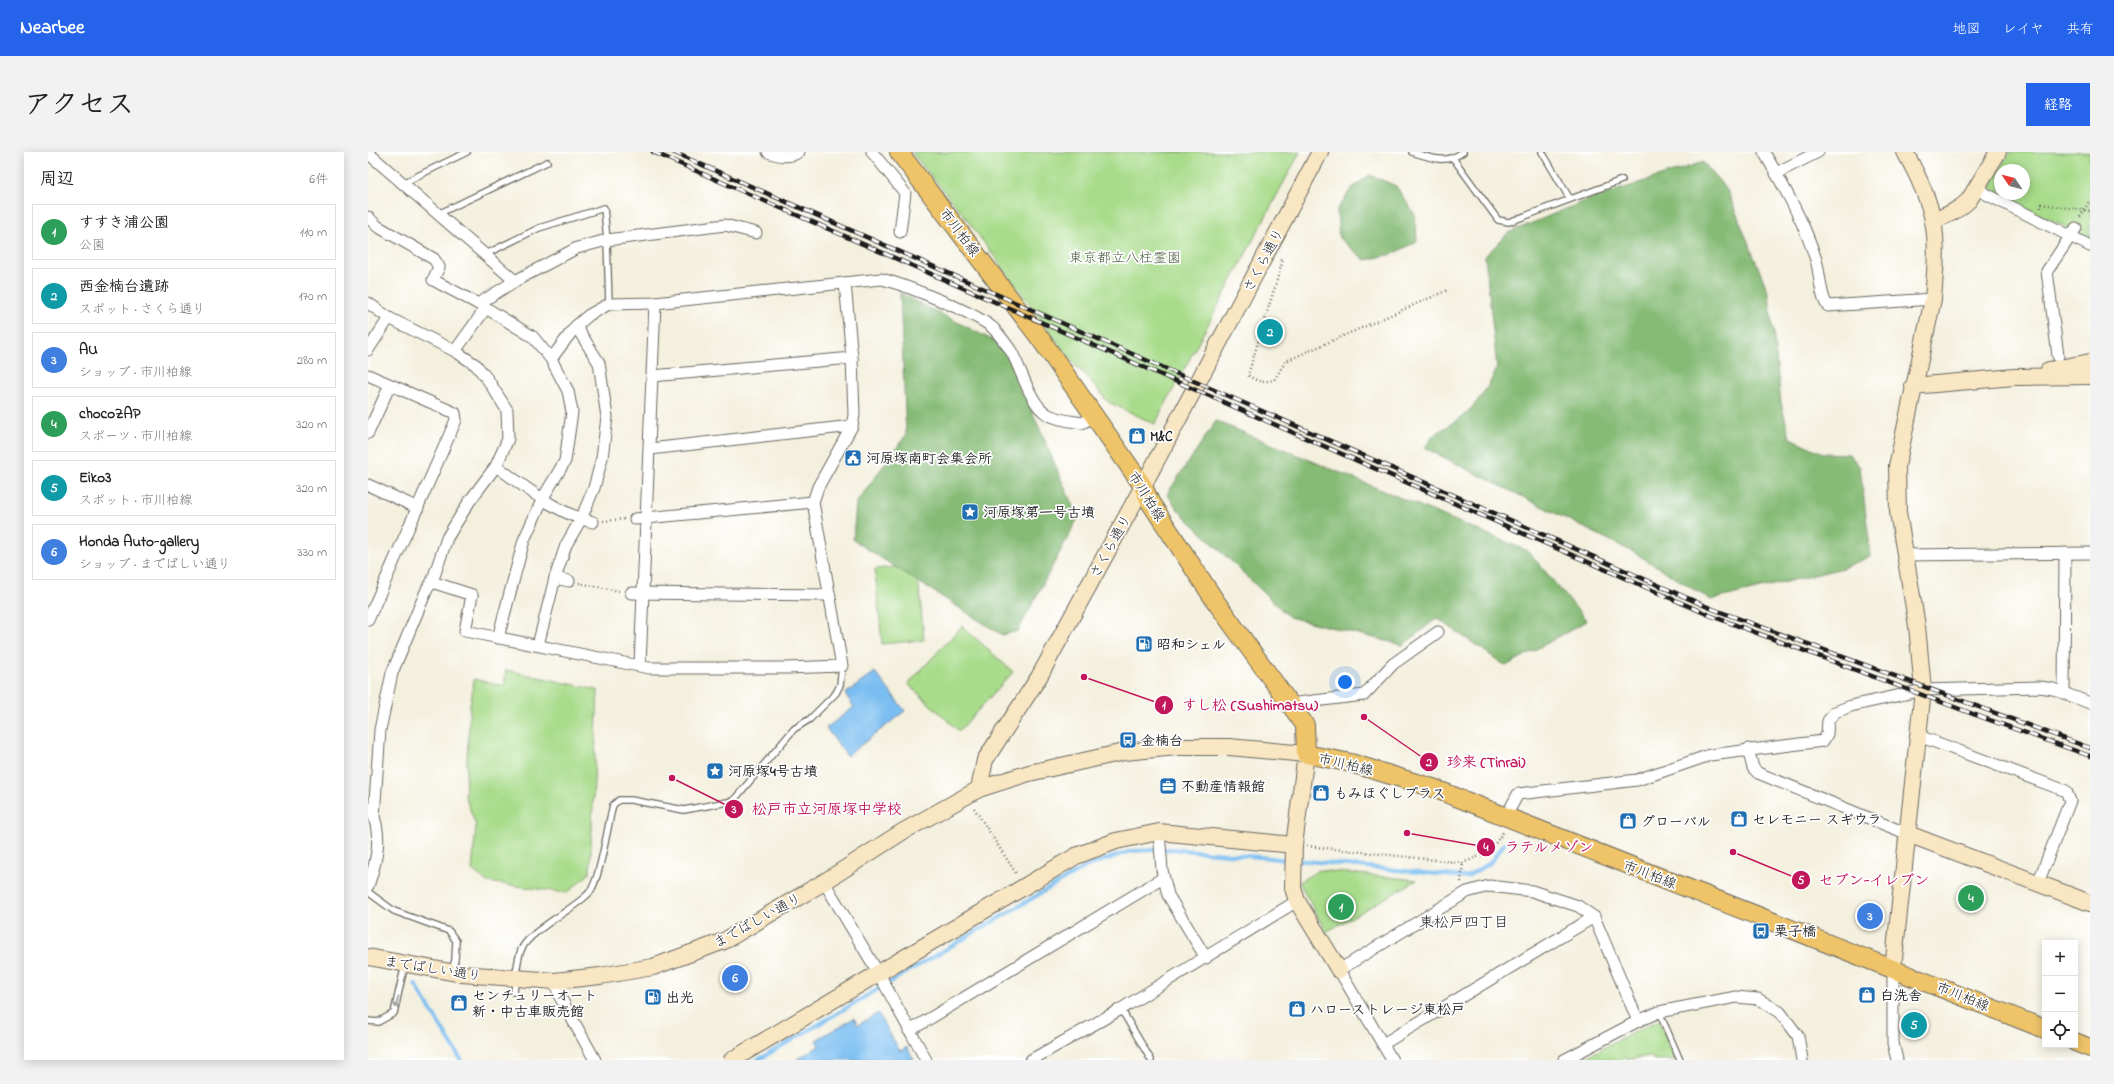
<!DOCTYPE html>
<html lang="ja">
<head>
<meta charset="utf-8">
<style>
	body { margin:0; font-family:"Indie Flower","Klee One",sans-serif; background:#f2f2f2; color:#222 }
	.controls { position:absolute; right:12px; bottom:12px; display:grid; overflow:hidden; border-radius:0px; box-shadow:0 2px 10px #0003 }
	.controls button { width:36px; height:36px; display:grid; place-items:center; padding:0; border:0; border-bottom:1px solid #e0e0e0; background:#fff; color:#222; font:20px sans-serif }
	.compass { position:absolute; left:1626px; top:12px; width:36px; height:36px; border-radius:50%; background:#fff; box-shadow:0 2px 10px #0003; rotate:305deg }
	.you { position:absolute; left:977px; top:530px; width:14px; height:14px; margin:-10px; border:3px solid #fff; border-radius:50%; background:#1a73e8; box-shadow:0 0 0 6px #1a73e833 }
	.badge { display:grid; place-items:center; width:26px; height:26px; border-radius:50%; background:#2563eb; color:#fff; font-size:13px; font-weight:700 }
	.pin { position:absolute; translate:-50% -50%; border:2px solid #fff; box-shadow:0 1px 4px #0006 }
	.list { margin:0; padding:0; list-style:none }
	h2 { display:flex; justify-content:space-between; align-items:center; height:52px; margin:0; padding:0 16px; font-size:17px }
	h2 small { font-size:13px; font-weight:400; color:#767676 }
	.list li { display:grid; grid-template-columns:26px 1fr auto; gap:12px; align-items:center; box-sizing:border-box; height:56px; margin:0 8px 8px; padding:0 8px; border:1px solid #e0e0e0; border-radius:0px }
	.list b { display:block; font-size:15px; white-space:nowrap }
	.list p { margin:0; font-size:13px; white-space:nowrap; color:#767676 }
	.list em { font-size:13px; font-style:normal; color:#767676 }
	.icon { flex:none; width:22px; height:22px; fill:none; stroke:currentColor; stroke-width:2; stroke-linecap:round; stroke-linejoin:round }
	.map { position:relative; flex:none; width:1722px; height:908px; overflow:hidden; border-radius:0px }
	header { display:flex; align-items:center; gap:24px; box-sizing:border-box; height:56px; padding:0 20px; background:#2563eb; color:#fff }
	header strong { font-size:19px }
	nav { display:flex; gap:22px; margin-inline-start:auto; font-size:14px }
	.intro { display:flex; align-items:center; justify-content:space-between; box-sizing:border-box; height:96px; padding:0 24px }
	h1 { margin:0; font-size:28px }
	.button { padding:10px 18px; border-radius:0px; background:#2563eb; color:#fff; font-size:14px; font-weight:700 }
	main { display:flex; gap:24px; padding:0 24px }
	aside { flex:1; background:#fff; border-radius:0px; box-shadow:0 2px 10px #0003 }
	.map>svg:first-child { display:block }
</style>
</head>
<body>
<header>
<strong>Nearbee</strong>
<nav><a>地図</a><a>レイヤ</a><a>共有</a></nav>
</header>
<div class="intro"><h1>アクセス</h1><a class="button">経路</a></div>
<main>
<aside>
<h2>周辺<small>6件</small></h2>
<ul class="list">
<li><span class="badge" style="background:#2e9e5b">1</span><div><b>すすき浦公園</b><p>公園</p></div><em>110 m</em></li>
<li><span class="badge" style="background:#0f9aa8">2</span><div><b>西金楠台遺跡</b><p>スポット · さくら通り</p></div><em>170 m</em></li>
<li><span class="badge" style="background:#3f7fe0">3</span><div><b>AU</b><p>ショップ · 市川柏線</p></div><em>280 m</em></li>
<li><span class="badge" style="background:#2e9e5b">4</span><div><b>chocoZAP</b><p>スポーツ · 市川柏線</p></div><em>320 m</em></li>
<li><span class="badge" style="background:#0f9aa8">5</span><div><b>Eiko3</b><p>スポット · 市川柏線</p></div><em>320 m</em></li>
<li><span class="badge" style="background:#3f7fe0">6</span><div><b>Honda Auto-gallery</b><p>ショップ · までばしい通り</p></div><em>330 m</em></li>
</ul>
</aside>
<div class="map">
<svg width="1722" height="908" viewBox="0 0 1722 908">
	<rect width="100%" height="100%" fill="#fff"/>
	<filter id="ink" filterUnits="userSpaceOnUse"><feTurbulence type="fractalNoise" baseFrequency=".025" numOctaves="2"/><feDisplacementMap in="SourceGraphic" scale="8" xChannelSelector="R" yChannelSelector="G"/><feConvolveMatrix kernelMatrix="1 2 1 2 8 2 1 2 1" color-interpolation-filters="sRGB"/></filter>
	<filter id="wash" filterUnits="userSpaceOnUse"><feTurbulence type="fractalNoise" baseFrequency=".012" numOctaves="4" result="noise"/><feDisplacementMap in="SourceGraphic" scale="16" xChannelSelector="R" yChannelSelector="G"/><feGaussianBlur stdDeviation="0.9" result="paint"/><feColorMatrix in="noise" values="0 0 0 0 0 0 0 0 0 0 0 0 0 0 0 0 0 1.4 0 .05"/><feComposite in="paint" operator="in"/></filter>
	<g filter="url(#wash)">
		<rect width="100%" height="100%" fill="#f4f0de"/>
		<g fill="#a8db8a" stroke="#627c53" fill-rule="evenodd">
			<polygon points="543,0 932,0 787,272 740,250 717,222 708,215 594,61"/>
			<path d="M 1642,0 L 1722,0 L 1722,87 L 1626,40 L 1623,36 L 1625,28 ZM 1632,18 L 1656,18 L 1656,42 L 1632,42 Z"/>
			<polygon points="549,413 556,488 514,492 507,417"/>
			<polygon points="594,474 645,520 591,579 540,532"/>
			<polygon points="138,518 230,538 222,721 199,741 119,730 104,718 108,674 97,644 102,553 106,527 136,534"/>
			<polygon points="951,718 1049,728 958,780 931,730"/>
			<polygon points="1290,868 1308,908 1286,908 1281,904 1259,908 1258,905 1249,908 1212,908"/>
		</g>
		<g fill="#86bb76" stroke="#516c49">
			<path d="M 1335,10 L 1359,38 L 1401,142 L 1413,251 L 1422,286 L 1455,301 L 1481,302 L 1492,315 L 1503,404 L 1475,416 L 1343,448 L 1267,401 L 1057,296 C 1067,277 1075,279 1091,267 C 1107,255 1122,234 1129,216 L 1117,104 L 1140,81 L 1217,49 Z"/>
			<polygon points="1002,23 1028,34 1047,63 1049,89 1025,102 997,108 971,86 969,58 983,37"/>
			<polygon points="532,141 636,194 710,366 650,479 634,483 485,388 488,351 538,283"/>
			<polygon points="848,269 1160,399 1219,469 1138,514 1069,466 1035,493 921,465 811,359 799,342"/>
		</g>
		<g fill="#7abef1" stroke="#4b6d86">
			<polygon points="507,520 537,559 479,604 458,576 486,555 477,542"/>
			<polygon points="510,861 532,899 539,895 546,908 428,908 451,894 448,888 486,866 490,873"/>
		</g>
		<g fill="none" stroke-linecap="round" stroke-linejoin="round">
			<g stroke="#7abef1" stroke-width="4">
				<polyline points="929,708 1098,725 1122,711 1137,691"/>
				<polyline points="47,832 93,908"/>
				<polyline points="390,908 719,714 763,699 804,697 922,708"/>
			</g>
		</g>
	</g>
	<g filter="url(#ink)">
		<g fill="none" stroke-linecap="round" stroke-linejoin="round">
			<g stroke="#686660" stroke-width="8">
				<g id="lane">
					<path d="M 1044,0 C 1065,6 1076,13 1095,0"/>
					<polyline points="1174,0 1202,47"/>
					<polyline points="1085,6 1130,68 1141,70 1254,28"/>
					<polyline points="35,31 99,0"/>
					<polyline points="70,62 179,10"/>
					<polyline points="116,103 171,76 236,56 239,88 241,152"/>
					<polyline points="0,740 26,759 81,779 88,789 87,808 84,818"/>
					<path d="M 146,840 C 148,827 148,811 153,798 C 163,777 204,759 221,741 C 232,729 240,671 245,653 L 251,648 L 263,648 L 316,658 L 365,649 L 426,577 L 442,567 L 468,541 L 472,533 L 474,514"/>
					<polyline points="753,857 783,908"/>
					<polyline points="1291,860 1312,908"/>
					<polyline points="0,869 10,870 26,861 37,812"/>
				</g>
			</g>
			<g stroke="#686660" stroke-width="13">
				<g id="street">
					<path d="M 400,0 C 411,4 421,6 431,0"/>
					<polyline points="504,0 537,41 532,80"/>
					<path d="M 1396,0 C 1416,35 1436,69 1448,108 C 1452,120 1452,146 1460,154 L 1565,147"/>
					<polyline points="0,1 147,129 110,152"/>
					<polyline points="1408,21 1450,0"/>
					<polyline points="1608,37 1722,94"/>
					<polyline points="0,65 9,74 66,107 71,115 65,128 118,156 165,185 183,207 200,239 204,260 197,309 175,346 156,388 130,486"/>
					<polyline points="147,129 209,96 239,88 357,73 388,81"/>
					<polyline points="0,151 21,166 87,199 108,213 120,228 139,258 140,287 128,314 101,350 79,386 64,430"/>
					<polyline points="0,198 21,166"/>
					<polyline points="87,199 118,156"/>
					<polyline points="1690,204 1679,119 1708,76"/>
					<path d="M 183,207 L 208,174 L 221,163 L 241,152 L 287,151 L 513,127 C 535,132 611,162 626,177 C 632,184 638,191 643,199 C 653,216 662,252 679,262 C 689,268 702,269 714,271 L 727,264"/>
					<polyline points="0,223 87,261 88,268 0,468"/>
					<polyline points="284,224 484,206"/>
					<polyline points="0,281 22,233"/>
					<polyline points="282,297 484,274"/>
					<path d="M 128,314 C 156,334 191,363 225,370"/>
					<polyline points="0,333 50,356"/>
					<polyline points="267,367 445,350"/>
					<polyline points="1537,403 1722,401"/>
					<polyline points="187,426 201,429"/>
					<polyline points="263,441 461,443"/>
					<polyline points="170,493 187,426 198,393 213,367 226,336 234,306 239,265 231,211 208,174"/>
					<polyline points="272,513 287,151"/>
					<polyline points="1696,541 1697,401"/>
					<polyline points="921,552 996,543 1025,512 1070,480"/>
					<polyline points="1551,584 1698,639 1702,649 1670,731"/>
					<polyline points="1380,597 1385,616 1390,621 1540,682"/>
					<polyline points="6,664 12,578 24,521 59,437 64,430 104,443 97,479 281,516 419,516 474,514 445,350 450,335 484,274 486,263 484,206 477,131"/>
					<polyline points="1137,666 1150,642 1269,628 1342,603 1455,589 1459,582 1460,569 1467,560 1483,554 1555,538 1672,535 1685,537 1722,551"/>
					<polyline points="791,680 794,718 800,743 838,806"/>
					<polyline points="456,730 511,822 558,908"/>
					<path d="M 0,734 C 9,708 15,684 3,657"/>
					<polyline points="1525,816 1525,891 1529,908"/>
					<polyline points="187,829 191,843 227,908"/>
					<polyline points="541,879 795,726"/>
					<polyline points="1015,892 1226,765"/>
					<polyline points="663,908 753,857 929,749"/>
					<polyline points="1024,908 971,818 1099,740 1121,734 1164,739 1210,754 1226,765 1270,869"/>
					<polyline points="1196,908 1270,869 1291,860 1368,845 1390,847 1412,860 1430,884 1434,908"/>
				</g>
			</g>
			<g stroke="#686660" stroke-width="18">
				<g id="secondary">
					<path d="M 1565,69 C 1579,63 1590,59 1601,48 L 1630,0"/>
					<polyline points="1681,218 1722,210"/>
					<polyline points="1545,234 1646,225 1722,224"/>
					<polyline points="611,637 617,608 671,525 775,334 952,0"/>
					<polyline points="1540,682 1722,751"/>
					<polyline points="0,805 94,822 187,829 232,824 285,815 356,789 456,730 534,680 611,637 661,621 756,600 809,595 861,595 938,602 926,693 925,736 929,749 971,818"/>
					<path d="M 1525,816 L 1555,538 L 1549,474 L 1530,360 L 1529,314 L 1565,147 C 1567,122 1570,94 1565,69 C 1561,47 1548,20 1537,0"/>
					<polyline points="364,908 708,704 748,689 791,680 926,693"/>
				</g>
			</g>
			<g stroke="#686660" stroke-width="20">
				<g id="primary">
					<polyline points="531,0 674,189 775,334 782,350 848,450 937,573 938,602 983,611 1065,636 1677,877"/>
					<polyline points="1707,890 1722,896"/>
				</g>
			</g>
			<g stroke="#686660" stroke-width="2.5" stroke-dasharray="1 3" stroke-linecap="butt">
				<polyline points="1673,56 1673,52 1722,59"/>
				<polyline points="1712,65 1722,48"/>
				<polyline points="912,107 915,108 880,223 882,225 893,230 906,228 918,209 1080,138"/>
				<polyline points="235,369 256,367"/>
				<polyline points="211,431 251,439"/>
				<polyline points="606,656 649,723"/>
				<polyline points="939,694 1095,711 1121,700 1136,679"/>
				<polyline points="1093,730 1095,711"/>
			</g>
			<use href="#lane" stroke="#fff" stroke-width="5.5"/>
			<use href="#street" stroke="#fff" stroke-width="11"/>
			<use href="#secondary" stroke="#f9e7c3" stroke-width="16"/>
			<use href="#primary" stroke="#efc469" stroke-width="18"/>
			<g stroke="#1c1c1c" stroke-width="4.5">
				<g id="rail">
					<polyline points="285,0 1341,463 1605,562 1722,604"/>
					<polyline points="305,0 1342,456 1722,596"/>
				</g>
			</g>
			<use href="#rail" stroke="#fff" stroke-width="3" stroke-dasharray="9" stroke-linecap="butt"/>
		</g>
		<defs><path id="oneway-shaft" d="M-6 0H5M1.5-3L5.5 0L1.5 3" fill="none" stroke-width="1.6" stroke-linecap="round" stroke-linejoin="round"/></defs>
		<use stroke="#999" href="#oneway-shaft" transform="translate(29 850) rotate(104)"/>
	</g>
	<defs>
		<g id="shop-square" transform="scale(0.9)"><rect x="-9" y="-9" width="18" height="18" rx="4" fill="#1f6fb2" stroke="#fff"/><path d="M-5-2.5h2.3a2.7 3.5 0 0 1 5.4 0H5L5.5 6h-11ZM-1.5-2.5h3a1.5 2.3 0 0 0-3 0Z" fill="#fff"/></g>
		<g id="civic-square" transform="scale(0.9)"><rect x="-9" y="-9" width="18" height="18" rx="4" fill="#1f6fb2" stroke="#fff"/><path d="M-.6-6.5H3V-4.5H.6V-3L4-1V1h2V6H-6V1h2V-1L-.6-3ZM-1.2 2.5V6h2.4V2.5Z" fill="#fff"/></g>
		<g id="sight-square" transform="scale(0.9)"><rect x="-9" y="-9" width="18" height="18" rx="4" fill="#1f6fb2" stroke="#fff"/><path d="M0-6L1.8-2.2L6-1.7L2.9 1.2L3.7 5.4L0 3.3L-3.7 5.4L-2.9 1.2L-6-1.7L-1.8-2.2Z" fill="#fff"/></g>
		<g id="fuel-square" transform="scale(0.9)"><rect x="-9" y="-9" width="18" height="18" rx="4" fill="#1f6fb2" stroke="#fff"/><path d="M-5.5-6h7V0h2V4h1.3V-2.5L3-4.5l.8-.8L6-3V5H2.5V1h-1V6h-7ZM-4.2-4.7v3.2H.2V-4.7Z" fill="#fff"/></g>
		<g id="bus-square" transform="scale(0.9)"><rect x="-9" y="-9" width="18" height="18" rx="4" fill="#1f6fb2" stroke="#fff"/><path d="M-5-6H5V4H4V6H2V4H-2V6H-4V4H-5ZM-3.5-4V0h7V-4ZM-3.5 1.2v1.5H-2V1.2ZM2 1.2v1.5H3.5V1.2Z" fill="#fff"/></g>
		<g id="office-square" transform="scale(0.9)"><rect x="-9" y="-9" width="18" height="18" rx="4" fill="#1f6fb2" stroke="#fff"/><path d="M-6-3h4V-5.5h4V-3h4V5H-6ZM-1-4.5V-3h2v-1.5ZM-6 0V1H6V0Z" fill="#fff"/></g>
	</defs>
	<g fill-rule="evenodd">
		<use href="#shop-square" x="769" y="284"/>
		<use href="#civic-square" x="485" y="306"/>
		<use href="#sight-square" x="602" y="360"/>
		<use href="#fuel-square" x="776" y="492"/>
		<use href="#bus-square" x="760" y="588"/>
		<use href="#sight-square" x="347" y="619"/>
		<use href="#office-square" x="800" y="634"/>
		<use href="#shop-square" x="953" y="641"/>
		<use href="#shop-square" x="1371" y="667"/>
		<use href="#shop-square" x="1260" y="669"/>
		<use href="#bus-square" x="1393" y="779"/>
		<use href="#shop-square" x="1499" y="843"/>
		<use href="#fuel-square" x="285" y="845"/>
		<use href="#shop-square" x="91" y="851"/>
		<use href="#shop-square" x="929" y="857"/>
	</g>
	<g text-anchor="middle" stroke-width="3.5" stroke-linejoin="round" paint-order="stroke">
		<g font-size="14" fill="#1c1c1c" stroke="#fff">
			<text transform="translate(592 80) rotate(53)" y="5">市川柏線</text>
			<text transform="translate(895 108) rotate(-62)" y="5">さくら通り</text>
			<text transform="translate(779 344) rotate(58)" y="5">市川柏線</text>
			<text transform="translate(742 394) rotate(-61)" y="5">さくら通り</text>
			<text transform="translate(978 612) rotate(13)" y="5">市川柏線</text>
			<text transform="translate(1282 722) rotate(21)" y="5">市川柏線</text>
			<text transform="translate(389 768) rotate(-29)" y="5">までばしい通り</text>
			<text transform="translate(65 816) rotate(9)" y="5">までばしい通り</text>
			<text transform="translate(1595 844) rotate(22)" y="5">市川柏線</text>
		</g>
		<g font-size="14" fill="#4d5f42" stroke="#fff">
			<text x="757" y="110">東京都立八柱霊園</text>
		</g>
		<g font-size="14" font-weight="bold" fill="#1c1c1c" stroke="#fff" text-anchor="start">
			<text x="782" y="289">M&amp;C</text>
			<text x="498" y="311">河原塚南町会集会所</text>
			<text x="615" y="365">河原塚第一号古墳</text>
			<text x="789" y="497">昭和シェル</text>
			<text x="773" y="593">金楠台</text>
			<text x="360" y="624">河原塚4号古墳</text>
			<text x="813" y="639">不動産情報館</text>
			<text x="966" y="646">もみほぐしプラス</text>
			<text x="1384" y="672">セレモニー スギウラ</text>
			<text x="1273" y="674">グローバル</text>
			<text x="1406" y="784">栗子橋</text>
			<text x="104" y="848">センチュリーオート<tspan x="104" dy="16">新・中古車販売館</tspan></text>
			<text x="1512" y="848">白洗舎</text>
			<text x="298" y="850">出光</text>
			<text x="942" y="862">ハローストレージ東松戸</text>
		</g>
		<g font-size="15" fill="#1c1c1c" stroke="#fff">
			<text x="1096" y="775">東松戸四丁目</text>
		</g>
	</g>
	<path fill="none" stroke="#c2185b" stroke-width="1.5" d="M716 525L796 553M996 565L1061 610M304 626L366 657M1039 681L1118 695M1365 700L1433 728"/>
	<g fill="#c2185b" stroke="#fff" stroke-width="1.5">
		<circle cx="716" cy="525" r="4"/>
		<circle cx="996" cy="565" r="4"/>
		<circle cx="304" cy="626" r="4"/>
		<circle cx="1039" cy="681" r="4"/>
		<circle cx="1365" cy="700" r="4"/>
		<circle cx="796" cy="553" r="10"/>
		<circle cx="1061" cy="610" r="10"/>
		<circle cx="366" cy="657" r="10"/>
		<circle cx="1118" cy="695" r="10"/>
		<circle cx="1433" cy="728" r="10"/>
	</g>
	<g font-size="12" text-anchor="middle" font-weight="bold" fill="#fff">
		<text x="796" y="557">1</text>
		<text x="1061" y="614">2</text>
		<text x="366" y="661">3</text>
		<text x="1118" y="699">4</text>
		<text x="1433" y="732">5</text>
	</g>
	<g font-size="15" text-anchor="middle" font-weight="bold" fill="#c2185b" stroke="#fff" stroke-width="3.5" stroke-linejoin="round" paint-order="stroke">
		<text x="882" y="558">すし松 (Sushimatsu)</text>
		<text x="1118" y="615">珍来 (Tinrai)</text>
		<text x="459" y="662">松戸市立河原塚中学校</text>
		<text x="1181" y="700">ラテルメゾン</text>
		<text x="1506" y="733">セブン-イレブン</text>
	</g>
</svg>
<div class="controls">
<button>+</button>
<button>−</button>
<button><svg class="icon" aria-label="locate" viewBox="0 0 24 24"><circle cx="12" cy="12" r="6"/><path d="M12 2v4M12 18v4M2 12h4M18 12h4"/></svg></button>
</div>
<svg class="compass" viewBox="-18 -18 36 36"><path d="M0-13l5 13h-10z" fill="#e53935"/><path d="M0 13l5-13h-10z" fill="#767676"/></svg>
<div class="you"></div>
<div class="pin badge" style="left:973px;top:755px;background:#2e9e5b">1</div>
<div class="pin badge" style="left:902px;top:180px;background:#0f9aa8">2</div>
<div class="pin badge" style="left:1502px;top:764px;background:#3f7fe0">3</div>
<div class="pin badge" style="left:1603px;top:746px;background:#2e9e5b">4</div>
<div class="pin badge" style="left:1546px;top:873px;background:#0f9aa8">5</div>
<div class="pin badge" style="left:367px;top:826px;background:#3f7fe0">6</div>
</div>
</main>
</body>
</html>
